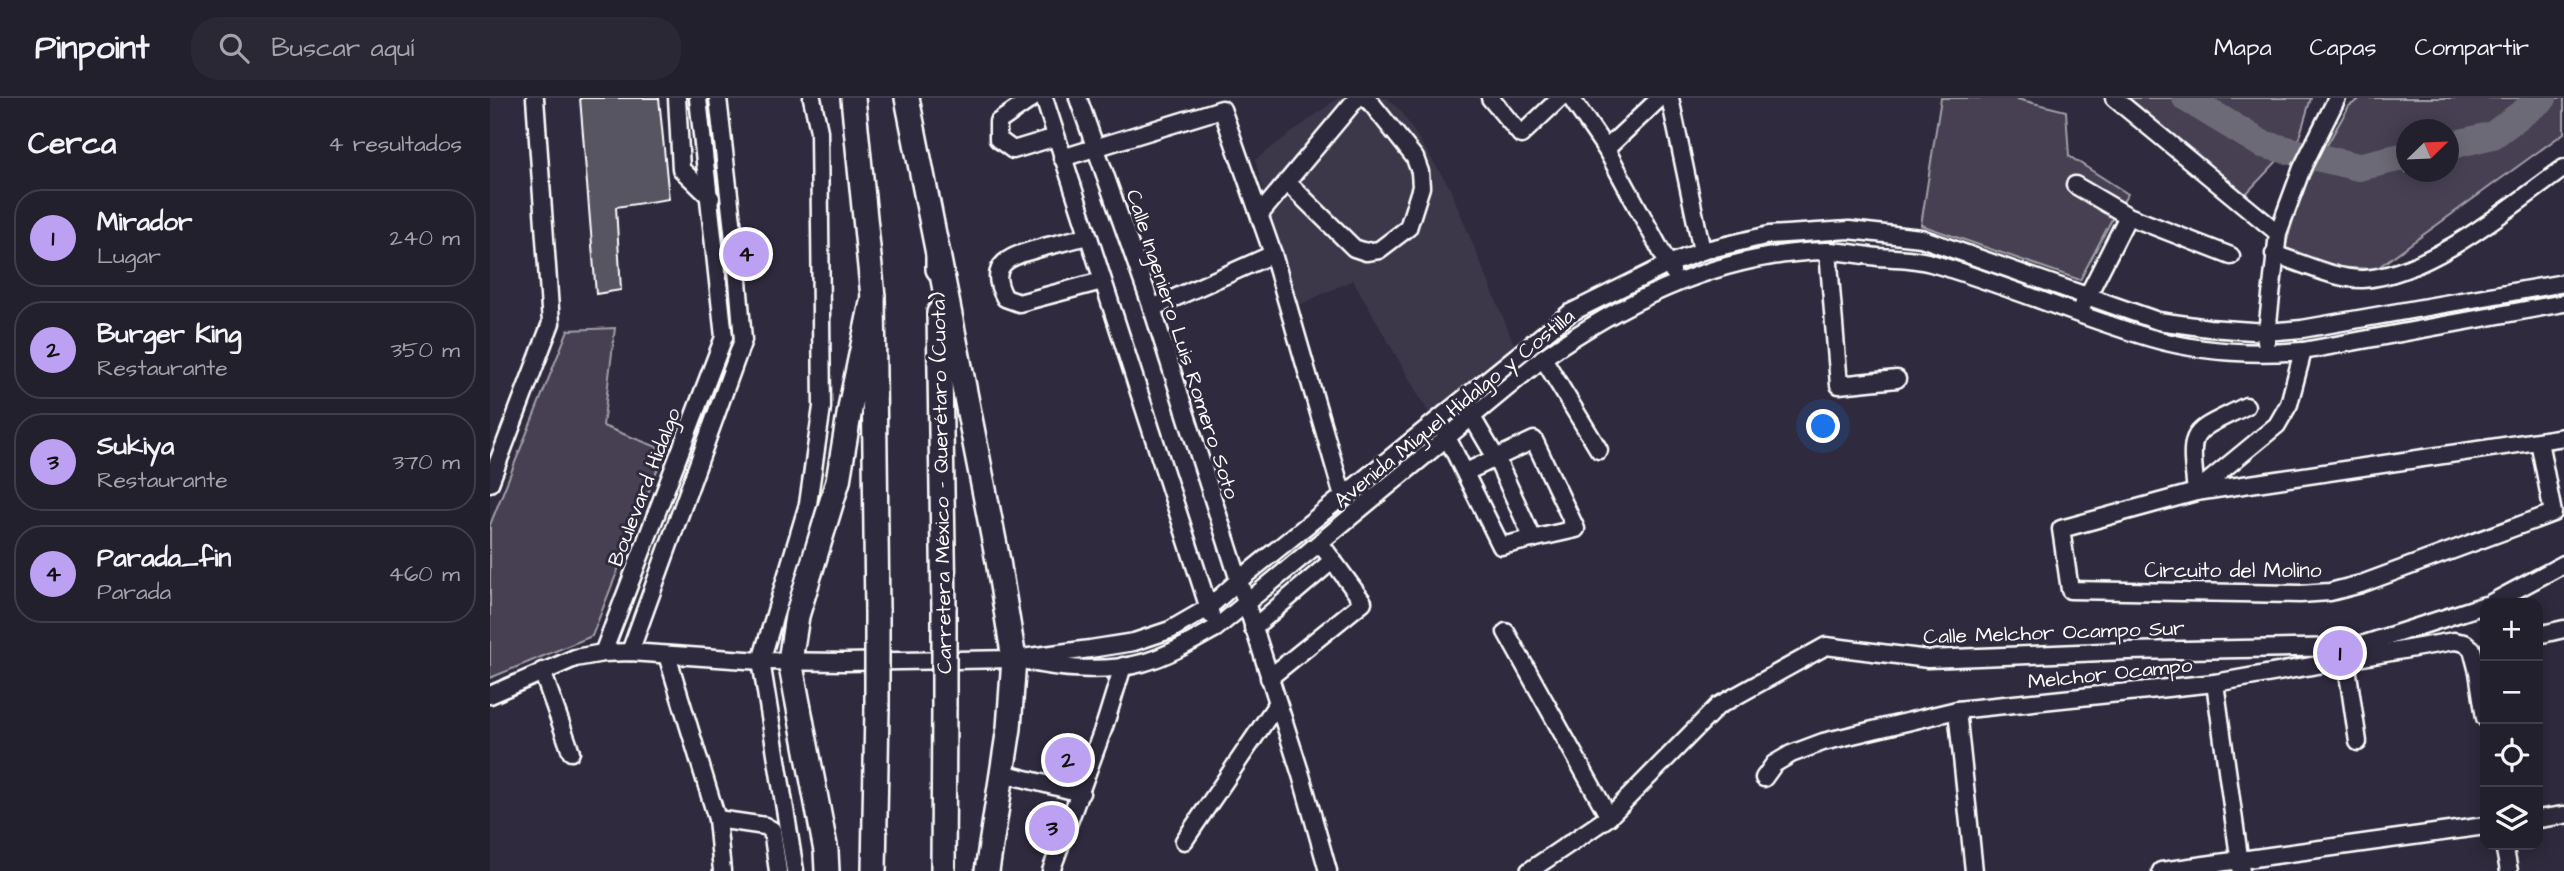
<!DOCTYPE html>
<html lang="es">
<head>
<meta charset="utf-8">
<style>
	body { margin:0; font-family:"Architects Daughter",sans-serif; background:#2b2836; color:#f1f3f6 }
	.controls { position:absolute; right:21px; bottom:21px; display:grid; overflow:hidden; border-radius:14px; box-shadow:0 4px 18px #0003 }
	.controls button { width:63px; height:63px; display:grid; place-items:center; padding:0; border:0; border-bottom:2px solid #403e4a; background:#23202e; color:#f1f3f6; font:35px sans-serif }
	.compass { position:absolute; left:1906px; top:21px; width:63px; height:63px; border-radius:50%; background:#23202e; box-shadow:0 4px 18px #0003; rotate:67deg }
	.you { position:absolute; left:1334px; top:329px; width:24px; height:24px; margin:-18px; border:5px solid #fff; border-radius:50%; background:#1a73e8; box-shadow:0 0 0 10px #1a73e833 }
	.badge { display:grid; place-items:center; width:46px; height:46px; border-radius:50%; background:#bca0f2; color:#111; font-size:23px; font-weight:700 }
	.pin { position:absolute; translate:-50% -50%; border:4px solid #fff; box-shadow:0 2px 7px #0006 }
	.list { margin:0; padding:0; list-style:none }
	h2 { display:flex; justify-content:space-between; align-items:center; height:91px; margin:0; padding:0 28px; font-size:30px }
	h2 small { font-size:23px; font-weight:400; color:#a3a3aa }
	.list li { display:grid; grid-template-columns:46px 1fr auto; gap:21px; align-items:center; box-sizing:border-box; height:98px; margin:0 14px 14px; padding:0 14px; border:2px solid #403e4a; border-radius:28px }
	.list b { display:block; font-size:26px; white-space:nowrap }
	.list p { margin:0; font-size:23px; white-space:nowrap; color:#a3a3aa }
	.list em { font-size:23px; font-style:normal; color:#a3a3aa }
	.icon { flex:none; width:38px; height:38px; fill:none; stroke:currentColor; stroke-width:2; stroke-linecap:round; stroke-linejoin:round }
	.map { position:relative; flex:none; width:2074px; height:773px; overflow:hidden }
	header { display:flex; align-items:center; gap:42px; box-sizing:border-box; height:98px; padding:0 35px; background:#23202e; border-bottom:2px solid #403e4a }
	header strong { font-size:33px }
	nav { display:flex; gap:38px; margin-inline-start:auto; font-size:24px }
	.search { width:490px; height:63px; background:#2b2836; display:flex; align-items:center; gap:18px; box-sizing:border-box; padding:0 24px; border-radius:28px; color:#a3a3aa; font-size:26px }
	main { display:flex }
	aside { flex:1; background:#23202e }
	.map>svg:first-child { display:block }
</style>
</head>
<body>
<header>
<strong>Pinpoint</strong>
<div class="search"><svg class="icon" aria-label="search" viewBox="0 0 24 24"><circle cx="10" cy="10" r="6"/><path d="M15 15l6 6"/></svg>Buscar aquí</div>
<nav><a>Mapa</a><a>Capas</a><a>Compartir</a></nav>
</header>
<main>
<aside>
<h2>Cerca<small>4 resultados</small></h2>
<ul class="list">
<li><span class="badge">1</span><div><b>Mirador</b><p>Lugar</p></div><em>240 m</em></li>
<li><span class="badge">2</span><div><b>Burger King</b><p>Restaurante</p></div><em>350 m</em></li>
<li><span class="badge">3</span><div><b>Sukiya</b><p>Restaurante</p></div><em>370 m</em></li>
<li><span class="badge">4</span><div><b>Parada_fin</b><p>Parada</p></div><em>460 m</em></li>
</ul>
</aside>
<div class="map">
<svg width="2074" height="773" viewBox="0 0 2074 773">
	<rect width="100%" height="100%" fill="#2f2a3d"/>
	<filter id="ink" filterUnits="userSpaceOnUse"><feTurbulence type="fractalNoise" baseFrequency=".0143" numOctaves="2"/><feDisplacementMap in="SourceGraphic" scale="14" xChannelSelector="R" yChannelSelector="G"/><feConvolveMatrix kernelMatrix="1 2 1 2 8 2 1 2 1" color-interpolation-filters="sRGB"/></filter>
	<g filter="url(#ink)">
		<polygon fill="#3c3749" points="848,0 897,0 911,13 959,88 1024,246 941,319 863,182 807,208 782,123 765,62"/>
		<g fill="#464152" stroke="#a2a0a8" stroke-width="2" fill-rule="evenodd">
			<polygon points="1451,0 1523,0 1576,13 1579,58 1638,96 1622,121 1590,182 1431,127"/>
			<polygon points="1627,0 1821,0 1809,40 1754,98"/>
			<path d="M 1872,0 L 2074,0 L 2074,35 L 1886,171 L 1839,169 L 1795,150 L 1811,93 L 1859,8 ZM 1916,32 L 1958,32 L 1958,74 L 1916,74 Z"/>
			<polygon points="125,230 113,328 175,352 102,538 0,580 0,427 78,232"/>
		</g>
		<g fill="none" stroke-linecap="round" stroke-linejoin="round">
			<g stroke="#6d6a77" stroke-width="28">
				<polyline points="1696,0 1772,46 1868,69 1916,58"/>
				<polyline points="1958,48 2003,37 2053,0"/>
			</g>
		</g>
		<polygon fill="#595564" stroke="#fff" stroke-width="2" points="90,0 169,0 179,101 126,109 131,192 106,196"/>
		<g fill="none" stroke-linecap="round" stroke-linejoin="round">
			<g stroke="#fff" stroke-width="21">
				<g id="minor">
					<polyline points="187,0 191,71 221,100"/>
					<polyline points="543,0 508,24 508,41 523,52 566,39"/>
					<polyline points="554,0 721,517"/>
					<polyline points="588,0 662,210 811,677 838,773"/>
					<polyline points="1000,0 1031,37 1070,0"/>
					<polyline points="1081,0 1116,51 1182,173"/>
					<polyline points="1180,0 1212,153"/>
					<polyline points="1624,0 1788,135"/>
					<polyline points="1116,51 1170,0"/>
					<polyline points="572,60 732,11 783,156 853,398"/>
					<polyline points="797,84 864,150 876,154 889,152 918,130 931,89 930,74 925,60 877,0"/>
					<polyline points="1585,87 1638,118"/>
					<polyline points="770,116 867,0"/>
					<path d="M 597,138 C 583,142 569,145 554,149 C 525,157 494,163 515,200 L 529,205 L 612,183"/>
					<polyline points="1338,153 1349,287 1407,281"/>
					<path d="M 1784,156 C 1809,164 1847,182 1873,181 C 1940,177 2021,108 2074,70"/>
					<polyline points="1593,207 1638,118 1741,158"/>
					<polyline points="662,210 783,156"/>
					<polyline points="1776,243 1788,135 1812,70 1847,0"/>
					<polyline points="1053,260 1109,352"/>
					<polyline points="982,319 1006,360 1043,441"/>
					<polyline points="953,331 1011,448 1086,431 1044,342 976,374"/>
					<polyline points="2049,343 2063,415 1871,486 1840,494 1810,496 1580,492 1571,431 1706,394 2074,339"/>
					<polyline points="0,385 61,225 45,0"/>
					<polyline points="1708,392 1787,327 1799,306 1813,253"/>
					<path d="M 1706,394 C 1699,328 1699,337 1756,308"/>
					<polyline points="2001,505 2074,466"/>
					<polyline points="763,530 843,462"/>
					<polyline points="1016,534 1119,719"/>
					<polyline points="2048,537 2074,531"/>
					<polyline points="1982,551 1988,574 1995,620"/>
					<polyline points="140,554 253,242 246,159 228,0"/>
					<polyline points="113,555 234,239 208,0"/>
					<polyline points="177,557 227,721 232,773"/>
					<path d="M 532,562 C 569,571 614,575 652,565 C 678,558 703,543 726,530 L 1053,260 C 1136,201 1233,155 1336,153 C 1353,153 1371,157 1388,159 C 1405,160 1424,160 1441,165 C 1515,186 1586,218 1661,240 C 1709,254 1763,257 1813,253 L 2074,205"/>
					<polyline points="1856,562 1868,644"/>
					<polyline points="52,573 81,654"/>
					<polyline points="779,580 873,504 830,445"/>
					<polyline points="1725,585 1751,773"/>
					<polyline points="0,597 85,560 113,555 140,554 271,563 354,564 524,561 600,551 644,544 680,532 718,510 748,483 1080,215 1179,166 1212,153 1279,137 1359,132 1431,140 1668,223 1719,230 1776,234 1812,231 2074,185"/>
					<polyline points="1467,612 1484,773"/>
					<polyline points="512,675 591,695"/>
					<polyline points="1274,680 1284,666 1301,656 1333,644 1467,612 1725,585 1964,543 1975,545 1982,551"/>
					<polyline points="227,721 275,728 282,732 288,773"/>
					<polyline points="2048,721 2074,717"/>
					<polyline points="694,743 787,606"/>
					<polyline points="2014,747 2019,773"/>
					<polyline points="305,773 271,563 318,406 332,309 329,33 322,0"/>
					<polyline points="561,773 615,626 633,568"/>
					<polyline points="1039,773 1119,719 1228,608 1336,548 1438,561 1637,553 1865,549 1995,507"/>
					<polyline points="1671,773 1995,728"/>
				</g>
			</g>
			<g stroke="#fff" stroke-width="28">
				<g id="highway">
					<polyline points="363,0 383,199 387,513"/>
					<polyline points="417,0 448,156 448,171"/>
					<polyline points="448,156 508,463 524,561 519,630 497,773"/>
					<polyline points="449,215 454,510"/>
					<polyline points="337,773 336,753 300,563 307,518 348,383 361,305 383,199"/>
					<polyline points="384,773 387,611"/>
					<polyline points="453,773 454,609"/>
				</g>
			</g>
			<use href="#minor" stroke="#2f2a3d" stroke-width="16"/>
			<use href="#highway" stroke="#2f2a3d" stroke-width="23"/>
			<g stroke="#fff" stroke-width="28" stroke-linecap="butt">
				<g id="highway-bridge">
					<polyline points="454,609 454,510"/>
					<polyline points="387,611 387,513"/>
				</g>
			</g>
			<use href="#highway-bridge" stroke="#2f2a3d" stroke-width="23"/>
		</g>
	</g>
	<g text-anchor="middle" stroke-width="6" stroke-linejoin="round" paint-order="stroke">
		<g font-size="21" fill="#fff" stroke="#2f2a3d">
			<text transform="translate(693 246) rotate(72)" y="7">Calle Ingeniero Luis Romero Soto</text>
			<text transform="translate(964 310) rotate(-39)" y="7">Avenida Miguel Hidalgo y Costilla</text>
			<text transform="translate(451 385) rotate(-91)" y="7">Carretera México - Querétaro (Cuota)</text>
			<text transform="translate(154 389) rotate(-69)" y="7">Boulevard Hidalgo</text>
			<text x="1743" y="479">Circuito del Molino</text>
			<text transform="translate(1564 534) rotate(-2)" y="7">Calle Melchor Ocampo Sur</text>
			<text transform="translate(1620 575) rotate(-6)" y="7">Melchor Ocampo</text>
		</g>
	</g>
</svg>
<div class="controls">
<button>+</button>
<button>−</button>
<button><svg class="icon" aria-label="locate" viewBox="0 0 24 24"><circle cx="12" cy="12" r="6"/><path d="M12 2v4M12 18v4M2 12h4M18 12h4"/></svg></button>
<button><svg class="icon" aria-label="layers" viewBox="0 0 24 24"><path d="M12 4l9 5-9 5-9-5zM3 14l9 5 9-5"/></svg></button>
</div>
<svg class="compass" viewBox="-18 -18 36 36"><path d="M0-13l5 13h-10z" fill="#e53935"/><path d="M0 13l5-13h-10z" fill="#a3a3aa"/></svg>
<div class="you"></div>
<div class="pin badge" style="left:1850px;top:555px">1</div>
<div class="pin badge" style="left:578px;top:662px">2</div>
<div class="pin badge" style="left:562px;top:730px">3</div>
<div class="pin badge" style="left:256px;top:156px">4</div>
</div>
</main>
</body>
</html>
